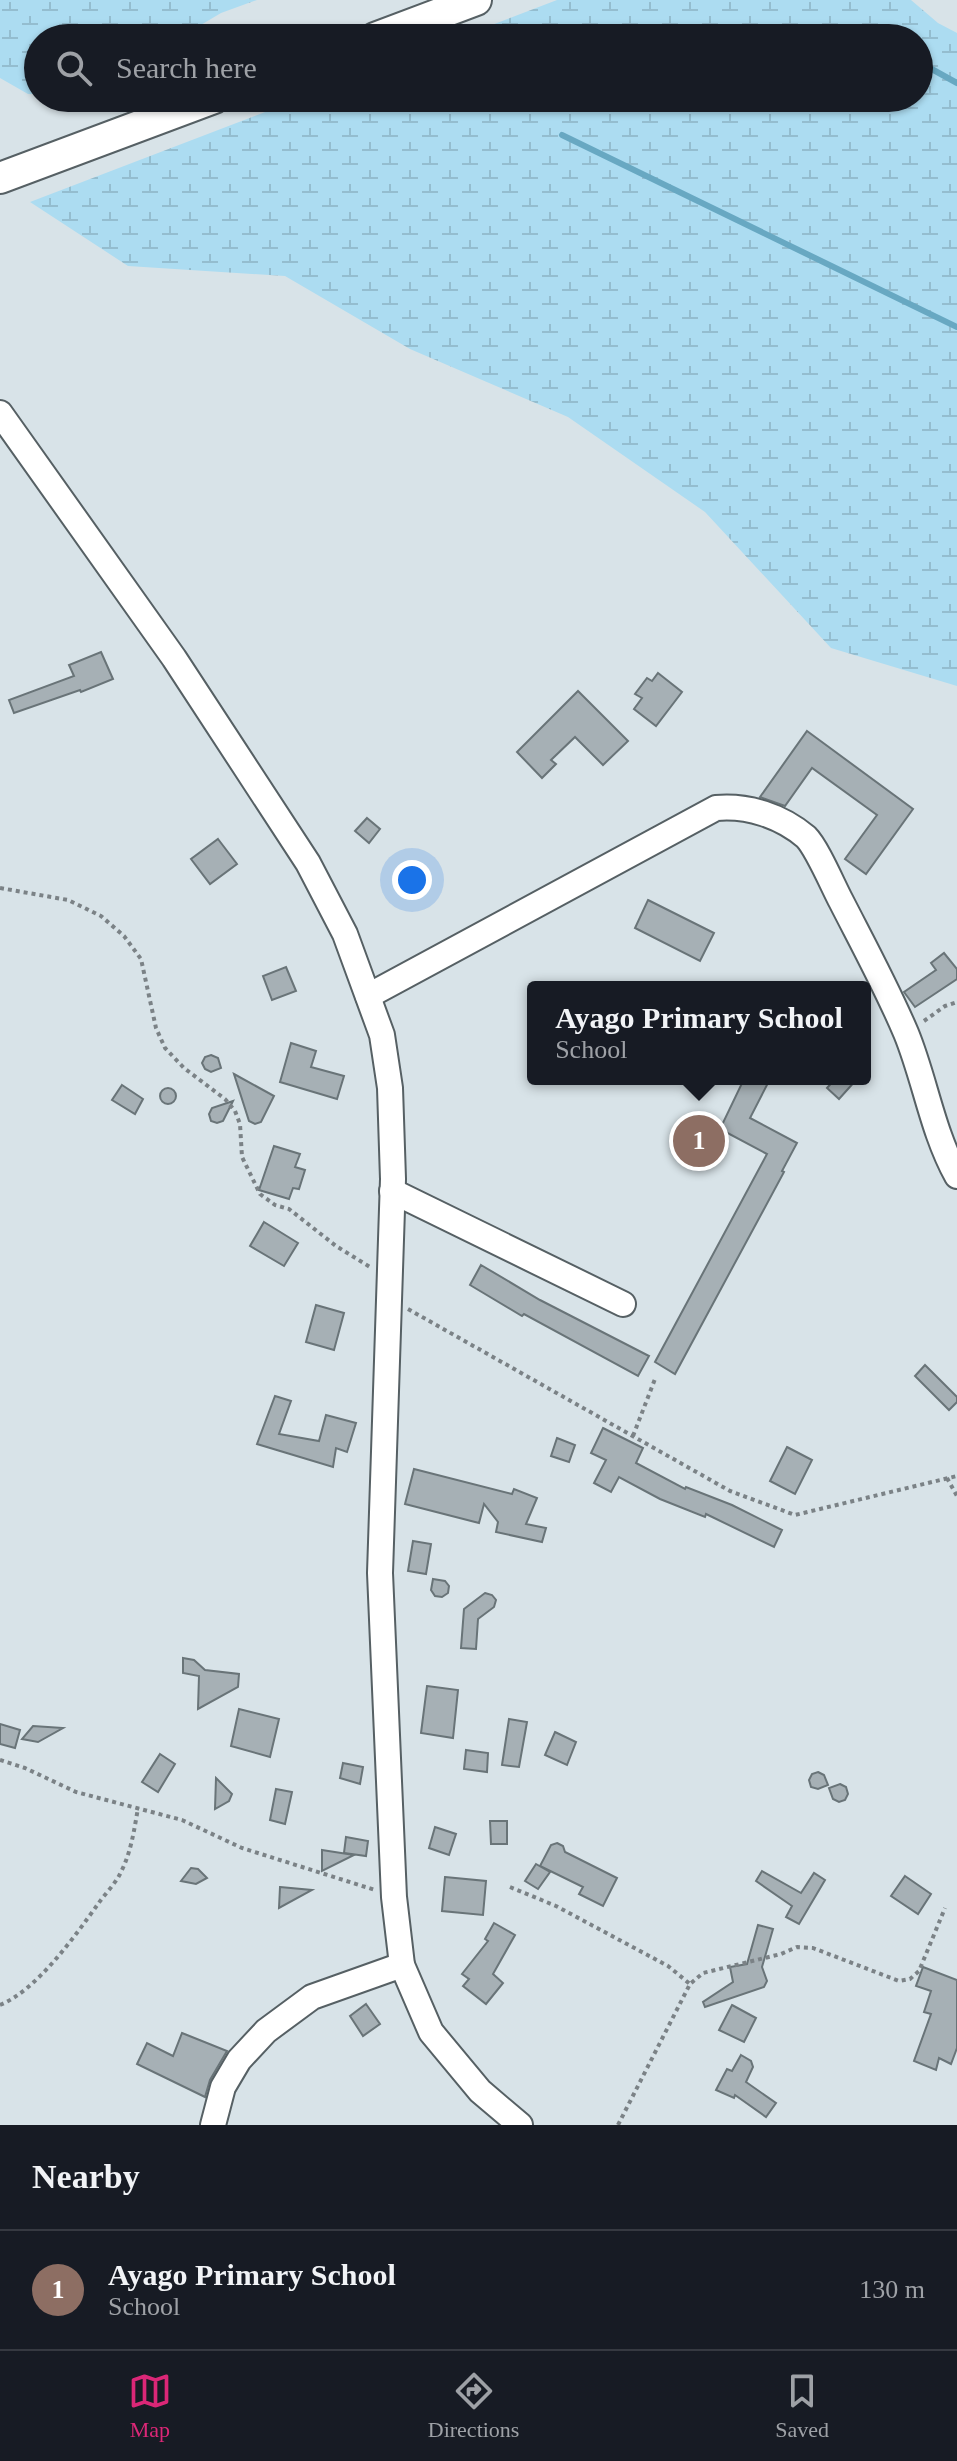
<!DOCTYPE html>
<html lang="en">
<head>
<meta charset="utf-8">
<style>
	body { margin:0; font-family:Georgia,serif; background:#20242c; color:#f1f3f6 }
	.you { position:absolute; left:412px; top:880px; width:28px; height:28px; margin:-20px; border:6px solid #fff; border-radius:50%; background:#1a73e8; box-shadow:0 0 0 12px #1a73e833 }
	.badge { display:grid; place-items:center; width:52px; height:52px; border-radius:50%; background:#db2777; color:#fff; font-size:26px; font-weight:700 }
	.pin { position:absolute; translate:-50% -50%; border:4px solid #fff; box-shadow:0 2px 8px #0006 }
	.popup { position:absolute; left:527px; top:981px; width:344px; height:104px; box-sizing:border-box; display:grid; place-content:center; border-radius:8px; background:#171b24; filter:drop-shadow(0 2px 6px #0005); font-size:26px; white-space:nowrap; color:#9ea1a6 }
	.popup b { font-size:30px; color:#f1f3f6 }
	.popup::after { content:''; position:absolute; left:50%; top:100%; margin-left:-16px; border:16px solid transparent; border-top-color:#171b24 }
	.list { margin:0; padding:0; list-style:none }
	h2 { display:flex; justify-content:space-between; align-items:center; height:104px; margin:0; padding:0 32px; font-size:34px }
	h2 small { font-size:26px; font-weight:400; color:#9ea1a6 }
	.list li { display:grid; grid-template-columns:52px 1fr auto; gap:24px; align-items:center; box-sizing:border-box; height:120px; padding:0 32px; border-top:2px solid #363941 }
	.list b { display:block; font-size:30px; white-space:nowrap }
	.list p { margin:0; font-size:26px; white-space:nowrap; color:#9ea1a6 }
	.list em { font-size:26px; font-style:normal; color:#9ea1a6 }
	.icon { flex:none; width:44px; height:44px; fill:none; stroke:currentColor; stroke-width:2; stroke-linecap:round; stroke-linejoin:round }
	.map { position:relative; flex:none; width:957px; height:2125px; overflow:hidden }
	.search { position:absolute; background:#171b24; box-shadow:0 2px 6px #0004; left:24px; right:24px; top:24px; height:88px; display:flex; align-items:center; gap:20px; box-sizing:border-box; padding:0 28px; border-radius:44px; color:#9ea1a6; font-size:30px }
	.sheet { height:224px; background:#171b24 }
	nav { display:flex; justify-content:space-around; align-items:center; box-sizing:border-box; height:112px; border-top:2px solid #363941; background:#171b24; font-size:22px; color:#9ea1a6 }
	nav a { display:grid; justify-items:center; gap:4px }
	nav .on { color:#db2777 }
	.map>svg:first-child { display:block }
</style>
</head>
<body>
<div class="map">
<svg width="957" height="2125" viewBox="0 0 957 2125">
	<defs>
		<pattern id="wetland-marsh" width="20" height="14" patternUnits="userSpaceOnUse" patternTransform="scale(2)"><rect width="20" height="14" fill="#acdcf1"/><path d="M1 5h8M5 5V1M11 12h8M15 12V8" fill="none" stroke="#94bdcf"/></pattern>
	</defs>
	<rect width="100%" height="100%" fill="#d8e3e8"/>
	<g fill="url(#wetland-marsh)">
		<polygon points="0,0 257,0 221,13 179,38 38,38 38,94 28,94 0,78"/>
		<polygon points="557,0 911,0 938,23 957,33 957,686 831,648 705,512 568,417 410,349 285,276 128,266 30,202 302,98 919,98 919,38 458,38"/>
	</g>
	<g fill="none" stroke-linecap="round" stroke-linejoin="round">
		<g stroke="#68a8c2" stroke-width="6">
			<polyline points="919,62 957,83"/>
			<polyline points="562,135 957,327"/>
		</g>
	</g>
	<g fill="#a6b0b5" stroke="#697478" stroke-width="2">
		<polygon points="101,652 113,679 81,692 80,690 14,713 9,700 74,676 69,665"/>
		<polygon points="658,673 682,692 656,726 634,709 642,698 635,694 647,678 652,681"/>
		<polygon points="578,691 628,741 603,765 575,737 551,760 556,764 542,778 517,752"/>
		<polygon points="807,731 913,809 866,874 845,859 877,815 812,768 785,806 760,797"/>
		<polygon points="367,818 380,829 369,843 355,831"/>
		<polygon points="218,839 237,864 210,884 191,859"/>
		<polygon points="648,900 714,933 700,961 635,928"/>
		<polygon points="944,953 957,969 957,979 915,1007 904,992 936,970 931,963"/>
		<polygon points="286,967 296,991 272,1000 263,976"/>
		<polygon points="291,1043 316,1051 311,1067 344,1076 337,1099 280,1082"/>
		<polygon points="211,1055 218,1058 221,1068 211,1072 205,1069 202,1063 205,1057"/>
		<polygon points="234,1074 274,1096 261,1122 255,1124 249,1121"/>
		<polygon points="744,1079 770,1079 750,1118 797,1143 782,1171 784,1172 675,1374 655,1362 767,1154 720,1129"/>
		<polygon points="835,1079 857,1079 839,1099 827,1088"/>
		<polygon points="122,1085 143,1099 135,1114 112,1100"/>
		<circle cx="168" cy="1096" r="8"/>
		<polygon points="233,1101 223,1121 217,1123 211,1121 209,1114 212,1108"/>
		<polygon points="274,1146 300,1154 295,1167 305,1170 299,1189 293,1188 289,1199 259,1190"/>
		<polygon points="264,1222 298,1243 284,1266 250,1246"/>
		<polygon points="481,1265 540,1300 649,1356 638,1376 524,1314 522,1316 470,1285"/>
		<polygon points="316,1305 344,1313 334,1350 306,1342"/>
		<polygon points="925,1365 957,1397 957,1402 949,1410 915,1376"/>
		<polygon points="275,1396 291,1401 279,1434 319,1441 326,1415 356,1423 347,1452 336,1448 333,1467 257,1444"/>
		<polygon points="603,1428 643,1448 636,1463 685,1489 686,1487 732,1505 782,1530 774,1547 706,1514 705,1517 660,1499 619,1477 611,1492 594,1483 606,1460 591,1453"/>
		<polygon points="557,1438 575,1445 569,1462 551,1456"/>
		<polygon points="787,1447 812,1460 795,1494 770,1481"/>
		<polygon points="414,1469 512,1494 514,1489 537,1498 526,1524 546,1528 542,1542 496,1532 498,1522 484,1504 479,1523 405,1504"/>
		<polygon points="413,1541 431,1544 426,1574 408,1571"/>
		<polygon points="433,1579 445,1581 449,1586 448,1593 442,1597 435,1596 431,1590"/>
		<polygon points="485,1593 492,1595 496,1600 494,1607 478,1619 476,1649 461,1648 464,1609"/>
		<polygon points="183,1658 194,1660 205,1670 239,1674 238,1687 198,1709 199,1676 183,1673"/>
		<polygon points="427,1686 458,1690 453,1738 421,1733"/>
		<polygon points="239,1709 279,1719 270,1757 231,1746"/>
		<polygon points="509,1719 527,1722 519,1767 502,1765"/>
		<polygon points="0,1724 20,1730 15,1748 0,1744"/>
		<polygon points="33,1726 63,1728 38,1742 22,1739"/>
		<polygon points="555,1732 576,1742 567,1765 545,1755"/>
		<polygon points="466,1750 488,1753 487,1772 464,1769"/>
		<polygon points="160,1754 175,1764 158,1792 142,1782"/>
		<polygon points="343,1763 363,1767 360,1784 340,1778"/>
		<polygon points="818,1772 824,1775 828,1785 818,1789 811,1787 809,1780 812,1774"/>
		<polygon points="216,1778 232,1794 229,1801 215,1809"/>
		<polygon points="840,1784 846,1787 848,1794 845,1800 839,1802 833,1799 829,1788"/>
		<polygon points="276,1789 292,1792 285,1824 270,1820"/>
		<polygon points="490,1821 507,1821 507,1844 491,1844"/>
		<polygon points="435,1827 456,1834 449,1855 429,1848"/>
		<polygon points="346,1837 368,1841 366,1856 344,1853"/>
		<polygon points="557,1843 563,1846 565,1852 617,1878 603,1906 579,1894 583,1887 540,1866 551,1845"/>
		<polygon points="322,1850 354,1855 322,1871"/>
		<polygon points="536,1864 550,1872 538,1889 525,1881"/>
		<polygon points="191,1868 198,1869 207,1878 196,1884 181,1881"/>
		<polygon points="762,1871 801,1893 814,1873 825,1880 799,1924 786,1917 792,1906 756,1881"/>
		<polygon points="905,1876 931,1894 918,1914 891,1896"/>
		<polygon points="445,1877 486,1881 483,1915 442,1911"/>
		<polygon points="280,1887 312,1890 279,1908"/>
		<polygon points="494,1923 515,1935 493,1974 503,1983 486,2004 463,1986 469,1979 462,1974 488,1941 485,1939"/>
		<polygon points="758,1925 773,1929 762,1967 767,1981 764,1987 705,2007 703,2002 733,1982 730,1967 747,1964"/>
		<polygon points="923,1967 957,1980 957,2048 951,2064 939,2058 936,2070 914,2061 931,2014 924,2012 931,1991 916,1986"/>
		<polygon points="366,2004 380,2024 363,2036 350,2016"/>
		<polygon points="732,2005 756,2018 744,2042 719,2030"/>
		<polygon points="182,2033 227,2051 210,2080 205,2097 137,2064 147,2043 173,2056"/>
		<polygon points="741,2055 751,2061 753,2067 746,2082 776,2103 766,2117 735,2095 734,2098 716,2090 727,2069 732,2071"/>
	</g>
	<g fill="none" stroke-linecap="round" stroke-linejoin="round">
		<g stroke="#566064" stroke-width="28">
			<g id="minor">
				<polyline points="0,413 174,658 308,863 345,934 382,1035 390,1088 393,1179 380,1573 394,1897 402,1965 431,2032 480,2091 520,2125"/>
				<path d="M 368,996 L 716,808 C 748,805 781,816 806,837 C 817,848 833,886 841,901 C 863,944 887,988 906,1033 C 925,1079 932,1131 957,1176"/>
				<polyline points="392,1191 623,1304"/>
				<polyline points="213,2125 223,2087 239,2060 266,2031 312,1997 402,1965"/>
			</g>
		</g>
		<g stroke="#566064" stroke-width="34">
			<g id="major">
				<polyline points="375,38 476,0"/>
				<polyline points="0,178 214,98"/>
			</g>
		</g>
		<g stroke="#7b8286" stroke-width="4" stroke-dasharray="4 4" stroke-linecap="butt">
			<polyline points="0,888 68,900 101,916 124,936 141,959 156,1028 165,1048 184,1068 225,1099 235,1111 240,1124 242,1157 260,1194 275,1205 289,1209 336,1246 370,1267"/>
			<polyline points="924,1021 945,1006 957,1002"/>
			<polyline points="408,1309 730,1491 795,1515 957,1476"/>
			<polyline points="633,1436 655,1379"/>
			<polyline points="947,1478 957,1496"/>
			<polyline points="0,1760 25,1768 76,1792 182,1820 242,1848 375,1890"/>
			<polyline points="510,1887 556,1906 668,1966 690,1984"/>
			<path d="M 0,2005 C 37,1990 75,1936 98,1904 C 105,1894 115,1884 120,1874 C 131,1853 134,1831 138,1808"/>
			<polyline points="618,2125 690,1984 703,1973 781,1954 797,1947 813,1948 899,1981 910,1979 919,1971 945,1908"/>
		</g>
		<use href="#minor" stroke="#fff" stroke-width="24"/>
		<use href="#major" stroke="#fff" stroke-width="30"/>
	</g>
</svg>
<div class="you"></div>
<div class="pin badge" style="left:699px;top:1141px;background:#8d6e63">1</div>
<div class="popup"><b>Ayago Primary School</b>School</div>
<div class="search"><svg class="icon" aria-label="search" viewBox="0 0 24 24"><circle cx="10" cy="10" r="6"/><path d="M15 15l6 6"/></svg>Search here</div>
</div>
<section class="sheet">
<h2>Nearby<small></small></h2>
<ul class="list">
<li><span class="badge" style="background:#8d6e63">1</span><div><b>Ayago Primary School</b><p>School</p></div><em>130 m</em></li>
</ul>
</section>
<nav>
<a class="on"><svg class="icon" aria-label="map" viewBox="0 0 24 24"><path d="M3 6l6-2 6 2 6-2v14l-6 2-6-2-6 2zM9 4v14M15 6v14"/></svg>Map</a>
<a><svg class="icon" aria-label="directions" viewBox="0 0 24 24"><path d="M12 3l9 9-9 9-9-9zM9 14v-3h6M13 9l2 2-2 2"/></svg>Directions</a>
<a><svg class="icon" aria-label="saved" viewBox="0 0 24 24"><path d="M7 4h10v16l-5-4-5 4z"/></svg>Saved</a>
</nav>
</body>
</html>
